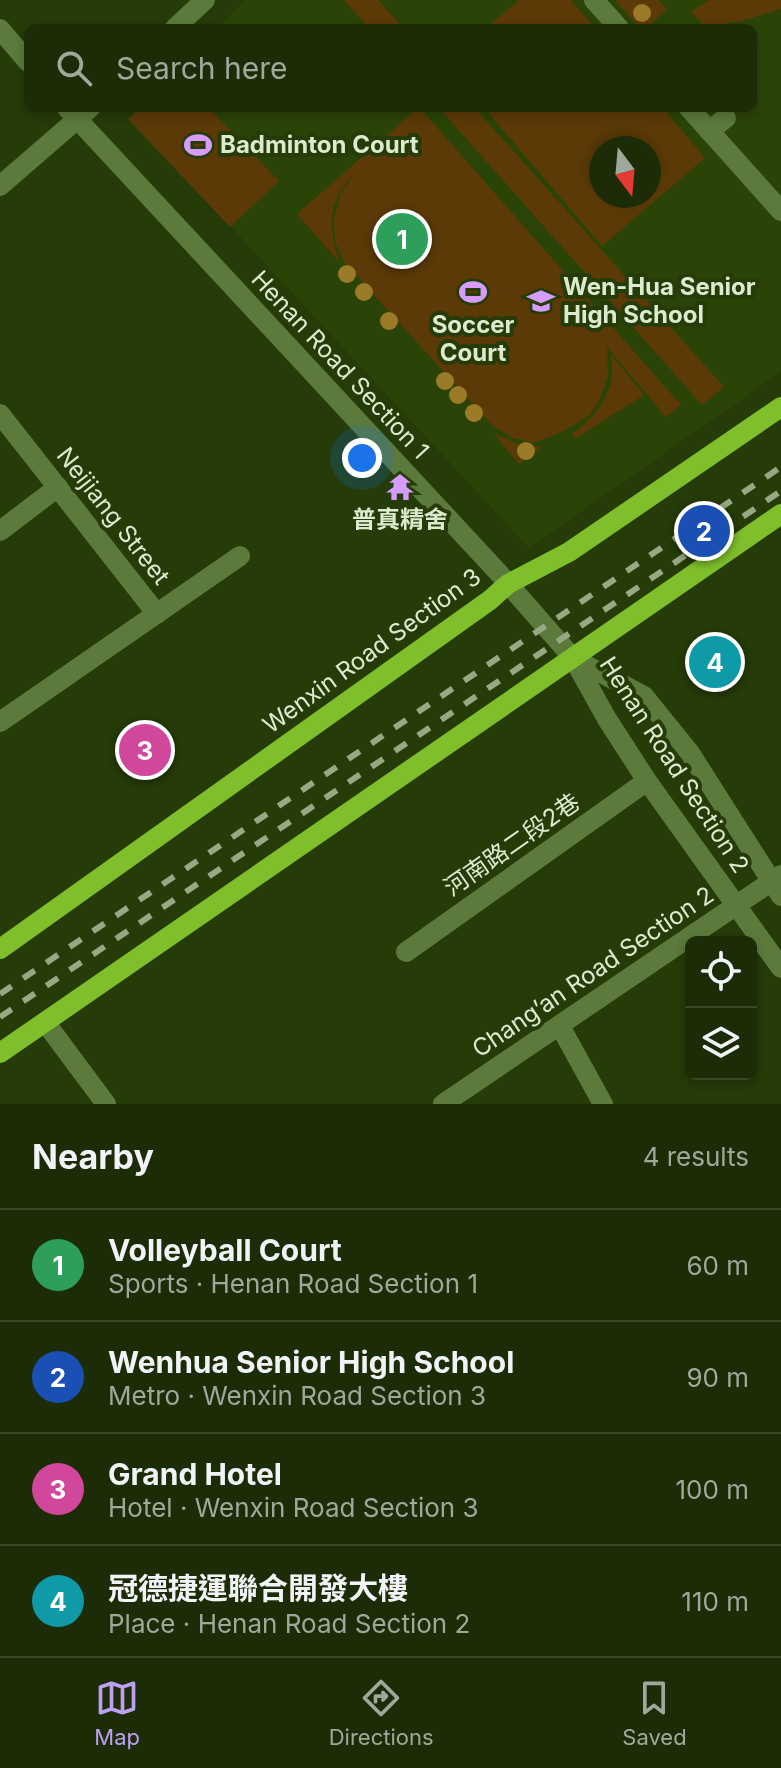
<!DOCTYPE html>
<html lang="en">
<head>
<meta charset="utf-8">
<style>
	body { margin:0; font-family:Inter,"Noto Sans TC",sans-serif; background:#293814; color:#f1f3f6 }
	.controls { position:absolute; right:24px; bottom:24px; display:grid; overflow:hidden; border-radius:12px; box-shadow:0 4px 12px #0003 }
	.controls button { width:72px; height:72px; display:grid; place-items:center; padding:0; border:0; border-bottom:2px solid #3a4828; background:#1c2c06; color:#f1f3f6; font:40px sans-serif }
	.compass { position:absolute; left:589px; top:136px; width:72px; height:72px; border-radius:50%; background:#1c2c06; box-shadow:0 4px 12px #0003; rotate:164deg }
	.you { position:absolute; left:362px; top:458px; width:28px; height:28px; margin:-20px; border:6px solid #fff; border-radius:50%; background:#1a73e8; box-shadow:0 0 0 12px #1a73e833 }
	.badge { display:grid; place-items:center; width:52px; height:52px; border-radius:50%; background:#bca0f2; color:#fff; font-size:26px; font-weight:700 }
	.pin { position:absolute; translate:-50% -50%; border:4px solid #fff; box-shadow:0 2px 8px #0006 }
	.list { margin:0; padding:0; list-style:none }
	h2 { display:flex; justify-content:space-between; align-items:center; height:104px; margin:0; padding:0 32px; font-size:34px }
	h2 small { font-size:26px; font-weight:400; color:#a0a79b }
	.list li { display:grid; grid-template-columns:52px 1fr auto; gap:24px; align-items:center; box-sizing:border-box; height:112px; padding:0 32px; border-top:2px solid #3a4828 }
	.list b { display:block; font-size:30px; white-space:nowrap }
	.list p { margin:0; font-size:26px; white-space:nowrap; color:#a0a79b }
	.list em { font-size:26px; font-style:normal; color:#a0a79b }
	.icon { flex:none; width:44px; height:44px; fill:none; stroke:currentColor; stroke-width:2; stroke-linecap:round; stroke-linejoin:round }
	.map { position:relative; flex:none; width:781px; height:1104px; overflow:hidden }
	.search { position:absolute; background:#1c2c06; box-shadow:0 4px 12px #0003; left:24px; right:24px; top:24px; height:88px; display:flex; align-items:center; gap:20px; box-sizing:border-box; padding:0 28px; border-radius:12px; color:#a0a79b; font-size:30px }
	.sheet { height:552px; background:#1c2c06 }
	nav { display:flex; justify-content:space-around; align-items:center; box-sizing:border-box; height:112px; border-top:2px solid #3a4828; background:#1c2c06; font-size:22px; color:#a0a79b }
	nav a { display:grid; justify-items:center; gap:4px }
	nav .on { color:#bca0f2 }
	.map>svg:first-child { display:block }
</style>
</head>
<body>
<div class="map">
<svg width="781" height="1104" viewBox="0 0 781 1104">
	<rect width="100%" height="100%" fill="#253b08"/>
	<path fill="#2a4407" fill-rule="evenodd" d="M 246,0 L 781,0 L 781,372 L 529,548 L 234,230 L 127,119 L 139,108 L 753,108 L 753,28 L 218,28 ZM 601,148 L 649,148 L 649,196 L 601,196 Z"/>
	<g fill="#5b3a07" fill-rule="evenodd">
		<polygon points="344,0 378,0 403,28 369,28"/>
		<polygon points="519,0 571,0 595,28 486,28"/>
		<polygon points="615,0 658,0 667,9 651,24 638,26"/>
		<polygon points="709,0 781,0 781,9 738,22 729,22 724,28 706,28 691,12"/>
		<polygon points="140,108 209,108 279,181 230,227 128,119"/>
		<path d="M 418,108 L 420,108 L 681,405 L 666,417 L 607,347 L 608,376 L 601,397 L 590,415 L 564,431 L 533,443 L 513,438 L 493,426 L 344,262 L 335,242 L 334,218 L 341,193 L 354,174 C 328,200 327,229 340,263 L 297,214 Z"/>
		<polygon points="439,108 475,108 724,387 702,405"/>
		<path d="M 484,108 L 663,108 L 705,158 L 602,246 ZM 601,148 L 649,148 L 649,196 L 601,196 Z"/>
		<path d="M 610,353 L 644,395 L 575,439 L 572,434 C 599,415 619,386 610,353 Z"/>
		<polygon points="493,433 519,444 541,447 519,464"/>
	</g>
	<g fill="none" stroke-linecap="round" stroke-linejoin="round">
		<g stroke="#5b7a3b" stroke-width="20">
			<polyline points="594,0 619,28"/>
			<polyline points="175,28 205,0"/>
			<polyline points="0,29 28,62"/>
			<polyline points="67,108 496,570 573,658 607,719 647,781 781,968"/>
			<polyline points="689,108 781,211"/>
			<polyline points="709,131 726,118"/>
			<polyline points="0,186 90,108"/>
			<polyline points="0,414 157,614"/>
			<polyline points="0,531 58,487"/>
			<polyline points="573,658 644,696 690,753 781,896"/>
			<polyline points="0,722 240,556"/>
			<polyline points="406,952 647,781"/>
			<polyline points="45,1022 106,1104"/>
			<polyline points="560,1026 603,1104"/>
			<polyline points="443,1104 781,875"/>
		</g>
		<g stroke="#7fbf2b" stroke-width="20">
			<polyline points="0,949 490,600 508,584 569,552 781,407"/>
			<polyline points="0,1053 781,514"/>
		</g>
		<g stroke="#97a984" stroke-width="6" stroke-dasharray="14 14" stroke-linecap="butt">
			<polyline points="0,994 781,467"/>
			<polyline points="0,1017 781,491"/>
		</g>
	</g>
	<g fill="#9b7a28">
		<circle cx="642" cy="13" r="9"/>
		<circle cx="347" cy="274" r="9"/>
		<circle cx="364" cy="292" r="9"/>
		<circle cx="389" cy="321" r="9"/>
		<circle cx="445" cy="381" r="9"/>
		<circle cx="458" cy="395" r="9"/>
		<circle cx="474" cy="413" r="9"/>
		<circle cx="526" cy="451" r="9"/>
	</g>
	<defs>
		<g id="stadium-bare" transform="scale(2.16)"><path d="M0-5a6.5 5 0 1 0 0 10a6.5 5 0 1 0 0-10ZM-3.5-1.8h7v3.6h-7Z" fill="#d59cfb" stroke="#253b08" stroke-width="2.5" paint-order="stroke"/></g>
		<g id="school-bare" transform="scale(2.16)"><path d="M0-5L7-2L0 1L-7-2ZM-4 1L0 2.5L4 1V4Q0 6-4 4Z" fill="#d59cfb" stroke="#253b08" stroke-width="2.5" paint-order="stroke"/></g>
		<g id="temple-bare" transform="scale(2.16)"><path d="M0-6L5-2H3V0L6.5 2.5H4V6H1.5V3h-3V6H-4V2.5H-6.5L-3 0V-2H-5Z" fill="#d59cfb" stroke="#253b08" stroke-width="2.5" paint-order="stroke"/></g>
	</defs>
	<g fill-rule="evenodd">
		<use href="#stadium-bare" x="198" y="145"/>
		<use href="#stadium-bare" x="473" y="292"/>
		<use href="#school-bare" x="541" y="301"/>
		<use href="#temple-bare" x="400" y="487"/>
	</g>
	<g text-anchor="middle" stroke-width="8" stroke-linejoin="round" paint-order="stroke">
		<g font-size="24" font-weight="bold" fill="#dcebcf" stroke="#253b08" text-anchor="start">
			<text x="220" y="153">Badminton Court</text>
			<text x="563" y="295">Wen-Hua Senior<tspan x="563" dy="28">High School</tspan></text>
			<text x="473" y="333" text-anchor="middle">Soccer<tspan x="473" dy="28">Court</tspan></text>
			<text x="400" y="528" text-anchor="middle">普真精舍</text>
		</g>
		<g font-size="24" fill="#dcebcf" stroke="#253b08">
			<text transform="translate(340 365) rotate(47)" y="8">Henan Road Section 1</text>
			<text transform="translate(113 516) rotate(52)" y="8">Neijiang Street</text>
			<text transform="translate(372 651) rotate(-36)" y="8">Wenxin Road Section 3</text>
			<text transform="translate(674 765) rotate(57)" y="8">Henan Road Section 2</text>
			<text transform="translate(512 845) rotate(-35)" y="8">河南路二段2巷</text>
			<text transform="translate(593 972) rotate(-34)" y="8">Chang’an Road Section 2</text>
		</g>
	</g>
</svg>
<div class="controls">
<button><svg class="icon" aria-label="locate" viewBox="0 0 24 24"><circle cx="12" cy="12" r="6"/><path d="M12 2v4M12 18v4M2 12h4M18 12h4"/></svg></button>
<button><svg class="icon" aria-label="layers" viewBox="0 0 24 24"><path d="M12 4l9 5-9 5-9-5zM3 14l9 5 9-5"/></svg></button>
</div>
<svg class="compass" viewBox="-18 -18 36 36"><path d="M0-13l5 13h-10z" fill="#e53935"/><path d="M0 13l5-13h-10z" fill="#a0a79b"/></svg>
<div class="you"></div>
<div class="pin badge" style="left:402px;top:239px;background:#2e9e5b">1</div>
<div class="pin badge" style="left:704px;top:531px;background:#1a4fb4">2</div>
<div class="pin badge" style="left:145px;top:750px;background:#d1479c">3</div>
<div class="pin badge" style="left:715px;top:662px;background:#0f9aa8">4</div>
<div class="search"><svg class="icon" aria-label="search" viewBox="0 0 24 24"><circle cx="10" cy="10" r="6"/><path d="M15 15l6 6"/></svg>Search here</div>
</div>
<section class="sheet">
<h2>Nearby<small>4 results</small></h2>
<ul class="list">
<li><span class="badge" style="background:#2e9e5b">1</span><div><b>Volleyball Court</b><p>Sports · Henan Road Section 1</p></div><em>60 m</em></li>
<li><span class="badge" style="background:#1a4fb4">2</span><div><b>Wenhua Senior High School</b><p>Metro · Wenxin Road Section 3</p></div><em>90 m</em></li>
<li><span class="badge" style="background:#d1479c">3</span><div><b>Grand Hotel</b><p>Hotel · Wenxin Road Section 3</p></div><em>100 m</em></li>
<li><span class="badge" style="background:#0f9aa8">4</span><div><b>冠德捷運聯合開發大樓</b><p>Place · Henan Road Section 2</p></div><em>110 m</em></li>
</ul>
</section>
<nav>
<a class="on"><svg class="icon" aria-label="map" viewBox="0 0 24 24"><path d="M3 6l6-2 6 2 6-2v14l-6 2-6-2-6 2zM9 4v14M15 6v14"/></svg>Map</a>
<a><svg class="icon" aria-label="directions" viewBox="0 0 24 24"><path d="M12 3l9 9-9 9-9-9zM9 14v-3h6M13 9l2 2-2 2"/></svg>Directions</a>
<a><svg class="icon" aria-label="saved" viewBox="0 0 24 24"><path d="M7 4h10v16l-5-4-5 4z"/></svg>Saved</a>
</nav>
</body>
</html>
